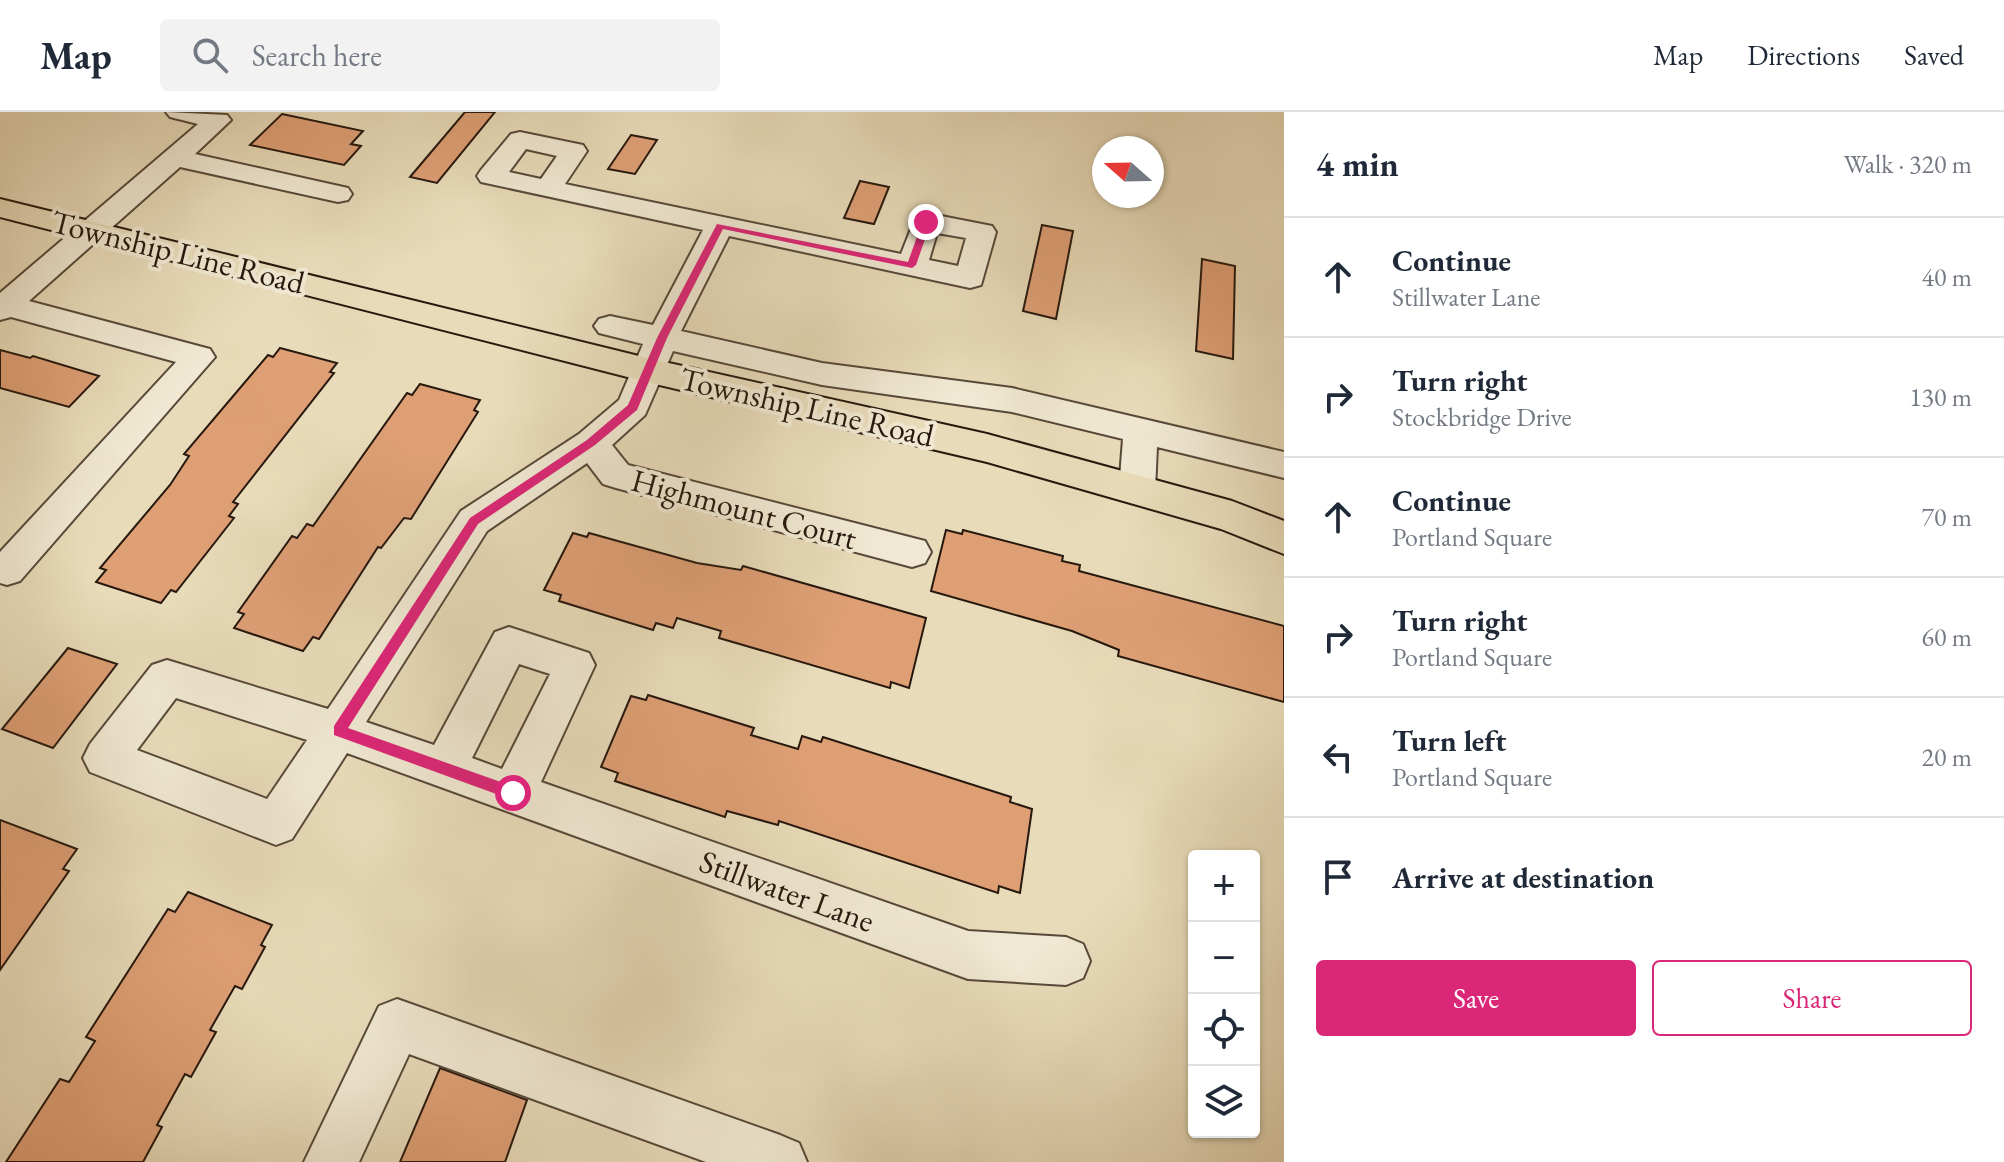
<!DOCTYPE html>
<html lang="en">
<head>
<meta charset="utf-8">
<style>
	body { margin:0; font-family:"EB Garamond",serif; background:#f2f2f3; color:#1f2937 }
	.controls { position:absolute; right:24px; bottom:24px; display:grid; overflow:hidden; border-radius:8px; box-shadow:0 2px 6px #0004 }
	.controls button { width:72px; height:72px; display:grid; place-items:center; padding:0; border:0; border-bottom:2px solid #e0e1e3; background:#fff; color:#1f2937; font:40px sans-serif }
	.compass { position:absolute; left:1092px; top:24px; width:72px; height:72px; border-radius:50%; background:#fff; box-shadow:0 2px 6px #0004; rotate:290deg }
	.stop { position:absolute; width:24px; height:24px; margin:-18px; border:6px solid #db2777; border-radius:50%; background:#fff }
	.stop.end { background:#db2777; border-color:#fff; box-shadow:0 2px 8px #0008 }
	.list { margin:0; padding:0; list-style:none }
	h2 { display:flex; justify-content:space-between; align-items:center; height:104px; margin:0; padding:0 32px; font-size:34px }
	h2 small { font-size:26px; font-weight:400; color:#747a83 }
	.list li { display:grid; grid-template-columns:52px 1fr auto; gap:24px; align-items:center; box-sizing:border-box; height:120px; padding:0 32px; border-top:2px solid #e0e1e3 }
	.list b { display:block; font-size:30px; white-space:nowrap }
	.list p { margin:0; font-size:26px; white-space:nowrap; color:#747a83 }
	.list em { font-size:26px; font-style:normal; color:#747a83 }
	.actions { display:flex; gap:16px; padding:24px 32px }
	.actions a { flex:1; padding:18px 0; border:2px solid #db2777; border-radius:8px; text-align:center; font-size:28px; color:#db2777 }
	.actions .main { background:#db2777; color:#fff }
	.icon { flex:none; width:44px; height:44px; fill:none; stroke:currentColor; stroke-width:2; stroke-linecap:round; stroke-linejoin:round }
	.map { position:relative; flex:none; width:1284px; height:1050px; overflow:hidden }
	header { display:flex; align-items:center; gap:48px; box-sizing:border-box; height:112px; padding:0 40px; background:#fff; border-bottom:2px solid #e0e1e3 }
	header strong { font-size:38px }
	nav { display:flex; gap:44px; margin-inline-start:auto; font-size:28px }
	.search { width:560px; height:72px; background:#f2f2f3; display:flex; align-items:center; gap:20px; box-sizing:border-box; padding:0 28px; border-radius:8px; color:#747a83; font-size:30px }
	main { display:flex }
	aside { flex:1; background:#fff }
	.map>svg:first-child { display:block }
</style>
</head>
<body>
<header>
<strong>Map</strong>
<div class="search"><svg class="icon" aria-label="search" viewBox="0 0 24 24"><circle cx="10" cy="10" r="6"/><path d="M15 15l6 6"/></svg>Search here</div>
<nav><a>Map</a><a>Directions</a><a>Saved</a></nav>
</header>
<main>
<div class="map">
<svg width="1284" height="1050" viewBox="0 0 1284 1050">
	<rect width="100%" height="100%" fill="#e8dbb9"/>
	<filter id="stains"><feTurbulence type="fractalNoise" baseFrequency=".0025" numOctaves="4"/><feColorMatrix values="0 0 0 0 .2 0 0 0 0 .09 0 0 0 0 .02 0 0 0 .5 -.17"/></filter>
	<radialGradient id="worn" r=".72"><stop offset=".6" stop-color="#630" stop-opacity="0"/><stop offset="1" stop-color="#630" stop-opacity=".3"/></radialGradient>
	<g fill="#de9f75" stroke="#27180e" stroke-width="2">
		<polygon points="465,0 495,0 437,71 410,65"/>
		<polygon points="282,2 363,19 351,32 361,34 344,53 250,33"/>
		<polygon points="631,23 657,28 635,62 608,57"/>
		<polygon points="860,69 889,75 874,112 844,106"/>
		<polygon points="1042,113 1073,119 1056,207 1023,199"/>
		<polygon points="1202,147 1235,154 1233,247 1196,239"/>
		<polygon points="280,236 337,251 330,260 334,261 233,390 238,392 229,404 234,406 176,480 171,478 161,491 96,470 106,458 100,456 170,373 189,344 184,342 268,243 273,245"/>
		<polygon points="0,238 30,246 33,244 99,264 69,295 0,276"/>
		<polygon points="420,272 480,288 474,298 478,300 411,407 404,406 381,436 378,435 319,527 313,525 303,539 234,516 244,502 238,500 292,424 297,426 307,412 313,414 407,281 412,283"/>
		<polygon points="946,418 962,422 963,418 1063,444 1062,449 1080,453 1079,459 1284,514 1284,590 1118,544 1119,538 1072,519 931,479"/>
		<polygon points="573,421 587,425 589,421 697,451 741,458 743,454 926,506 909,576 891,570 890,576 719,526 721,519 677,506 673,516 656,511 653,518 559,489 561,483 544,478"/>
		<polygon points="68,536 117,552 53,636 2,617"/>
		<polygon points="648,583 754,616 751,623 798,637 802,624 821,630 823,625 1011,685 1010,690 1032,697 1020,781 999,774 998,781 779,709 778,713 727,699 725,705 615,669 618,661 601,655 631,584 646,588"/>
		<polygon points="0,708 77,737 63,757 69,759 0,858"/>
		<polygon points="188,780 272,813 261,833 265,835 242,877 235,874 210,918 216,920 191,965 185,962 157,1013 162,1015 143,1050 6,1050 60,967 69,970 95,929 86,925 168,797 175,800"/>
		<polygon points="440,956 527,988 505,1050 400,1050"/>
	</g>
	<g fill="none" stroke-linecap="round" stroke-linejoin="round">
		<g stroke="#574939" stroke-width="4">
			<g id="minor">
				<polygon points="166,0 227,3 231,8 195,42 348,76 352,82 348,88 338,90 180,55 29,189 210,237 215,245 20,469 7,473 0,471 0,440 176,250 11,205 0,208 0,181 198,12 170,5"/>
				<path d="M 520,20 L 583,33 L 587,39 L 565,72 L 901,142 L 916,104 L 926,101 L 992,114 L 996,120 L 981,173 L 970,176 L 729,124 L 681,219 L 822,251 L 1012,276 L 1284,340 L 1284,366 L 1157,335 L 1155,378 L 1150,388 L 1137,392 L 1124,388 L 1119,378 L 1123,327 L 1012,300 L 822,273 L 673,239 L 645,303 L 612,333 L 628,353 L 925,429 L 931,440 L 925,451 L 912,455 L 616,376 L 603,372 L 587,351 L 487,419 L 366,610 L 434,633 L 495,520 L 509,515 L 589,541 L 595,553 L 541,670 L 968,819 L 1066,825 L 1083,832 L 1090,849 L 1083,866 L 1066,873 L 968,867 L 347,641 L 292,727 L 276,733 L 90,660 L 83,646 L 90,632 L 152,553 L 167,548 L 328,597 L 461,399 L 579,322 L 619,288 L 643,232 L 599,221 L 594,214 L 599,207 L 610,204 L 653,213 L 703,118 L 481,70 L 477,64 L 481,58 L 511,22 ZM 526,37 L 557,44 L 541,67 L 509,60 ZM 937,121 L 966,126 L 958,154 L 929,148 ZM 519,552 L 550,562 L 502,657 L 472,646 ZM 176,586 L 307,628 L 267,687 L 137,638 Z"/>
				<polygon points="397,887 780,1023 799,1031 807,1050 706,1050 409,942 359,1050 304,1050 379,894"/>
			</g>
		</g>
		<g stroke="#27180e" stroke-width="4">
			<polygon id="major" points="0,87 651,247 987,322 1232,389 1284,409 1284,442 1221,417 987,350 651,271 0,105"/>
		</g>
		<use href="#minor" fill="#f0e8d2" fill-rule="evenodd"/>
		<use href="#major" fill="#e8dbb9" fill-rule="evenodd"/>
	</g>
	<polygon fill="#db2777" points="923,108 931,110 916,153 912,156 723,117 667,226 637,298 595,333 478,412 348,616 518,676 518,686 513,688 334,623 334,614 470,406 587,328 628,293 657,226 717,112 908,150"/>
	<g text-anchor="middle" stroke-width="8" stroke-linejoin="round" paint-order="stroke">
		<g font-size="32" fill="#27180e" stroke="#f0e8d2">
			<text transform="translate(178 140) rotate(14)" y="11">Township Line Road</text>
			<text transform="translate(807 295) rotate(13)" y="11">Township Line Road</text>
			<text transform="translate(744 397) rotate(15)" y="11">Highmount Court</text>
			<text transform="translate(787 779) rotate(20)" y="11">Stillwater Lane</text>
		</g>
	</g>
	<rect width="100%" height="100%" filter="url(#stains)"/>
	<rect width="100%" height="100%" fill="url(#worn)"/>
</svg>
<div class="controls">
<button>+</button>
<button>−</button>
<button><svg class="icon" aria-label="locate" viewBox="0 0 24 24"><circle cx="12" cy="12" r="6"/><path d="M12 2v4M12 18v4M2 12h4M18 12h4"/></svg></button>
<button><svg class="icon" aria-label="layers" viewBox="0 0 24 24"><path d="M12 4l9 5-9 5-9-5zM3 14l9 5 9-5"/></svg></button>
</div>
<svg class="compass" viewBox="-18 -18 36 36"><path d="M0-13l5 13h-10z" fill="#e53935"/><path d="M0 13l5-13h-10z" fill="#747a83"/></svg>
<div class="stop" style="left:513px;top:681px"></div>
<div class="stop end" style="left:926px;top:110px"></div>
</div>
<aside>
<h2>4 min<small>Walk · 320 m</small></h2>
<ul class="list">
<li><svg class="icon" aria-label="ahead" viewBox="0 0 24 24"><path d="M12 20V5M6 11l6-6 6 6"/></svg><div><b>Continue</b><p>Stillwater Lane</p></div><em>40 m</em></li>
<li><svg class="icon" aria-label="right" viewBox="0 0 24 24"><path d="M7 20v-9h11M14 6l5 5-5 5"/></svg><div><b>Turn right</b><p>Stockbridge Drive</p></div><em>130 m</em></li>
<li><svg class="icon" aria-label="ahead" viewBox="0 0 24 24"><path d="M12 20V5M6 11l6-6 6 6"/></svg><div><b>Continue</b><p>Portland Square</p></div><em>70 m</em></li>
<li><svg class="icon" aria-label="right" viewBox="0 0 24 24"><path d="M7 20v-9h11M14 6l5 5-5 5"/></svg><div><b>Turn right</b><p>Portland Square</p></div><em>60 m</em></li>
<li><svg class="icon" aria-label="left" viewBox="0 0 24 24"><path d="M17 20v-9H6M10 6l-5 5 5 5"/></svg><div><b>Turn left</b><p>Portland Square</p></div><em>20 m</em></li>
<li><svg class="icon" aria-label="arrive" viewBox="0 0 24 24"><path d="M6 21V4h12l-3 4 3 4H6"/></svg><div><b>Arrive at destination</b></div></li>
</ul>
<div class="actions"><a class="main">Save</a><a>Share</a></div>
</aside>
</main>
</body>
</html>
